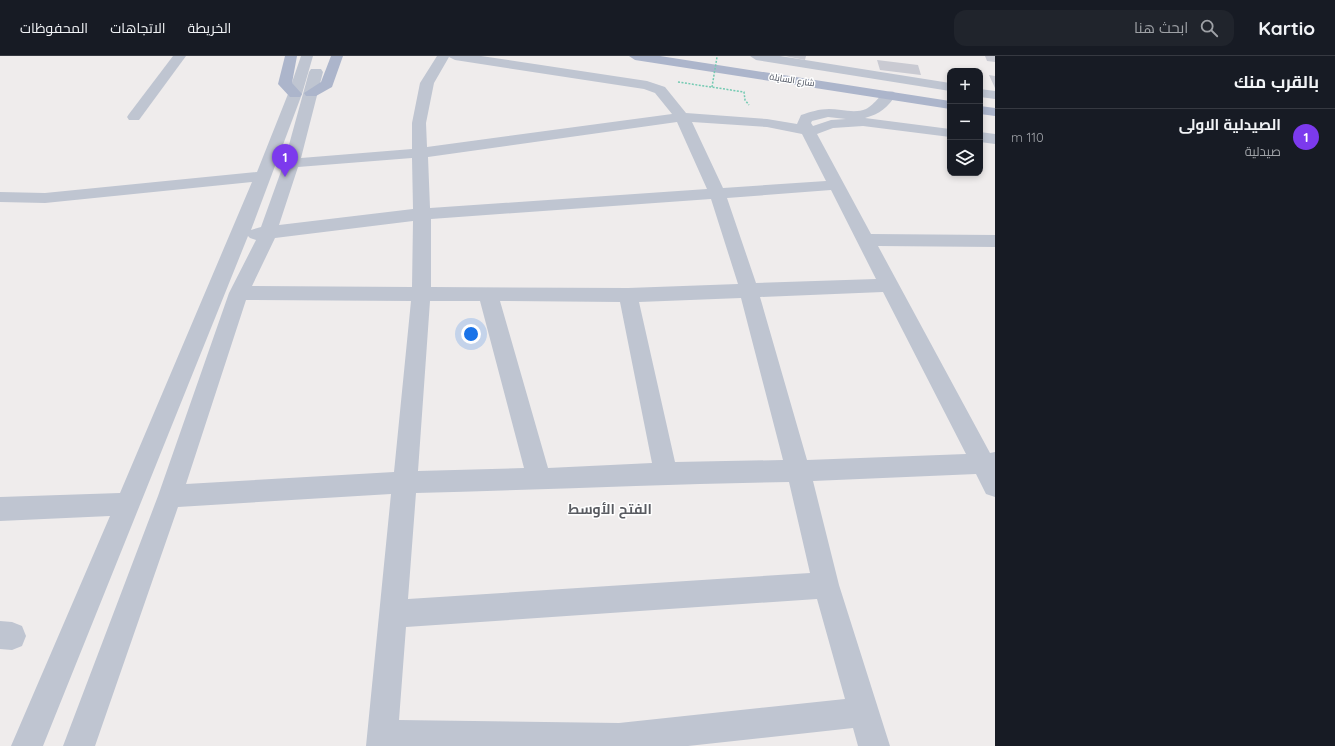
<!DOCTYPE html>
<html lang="ar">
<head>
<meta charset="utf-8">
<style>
	body { margin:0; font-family:Quicksand,Cairo,sans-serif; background:#20242c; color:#f1f3f6; direction:rtl }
	.controls { position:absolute; right:12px; top:12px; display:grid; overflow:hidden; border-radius:8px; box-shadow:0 2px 6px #0003 }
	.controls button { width:36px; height:36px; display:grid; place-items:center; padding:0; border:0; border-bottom:1px solid #363941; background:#171b24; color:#f1f3f6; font:20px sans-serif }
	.you { position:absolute; left:471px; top:278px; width:14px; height:14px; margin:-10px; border:3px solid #fff; border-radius:50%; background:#1a73e8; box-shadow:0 0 0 6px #1a73e833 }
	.badge { display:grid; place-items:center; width:26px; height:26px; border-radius:50%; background:#7c3aed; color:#fff; font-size:13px; font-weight:700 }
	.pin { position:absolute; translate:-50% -33px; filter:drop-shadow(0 1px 2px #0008) }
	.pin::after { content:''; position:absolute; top:21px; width:14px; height:12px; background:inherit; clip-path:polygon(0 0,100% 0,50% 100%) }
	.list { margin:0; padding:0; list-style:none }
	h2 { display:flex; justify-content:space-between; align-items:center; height:52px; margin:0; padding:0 16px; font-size:17px }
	h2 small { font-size:13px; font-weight:400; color:#9ea1a6 }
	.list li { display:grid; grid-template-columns:26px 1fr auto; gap:12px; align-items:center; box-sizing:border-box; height:56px; padding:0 16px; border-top:1px solid #363941 }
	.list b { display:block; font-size:15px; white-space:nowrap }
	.list p { margin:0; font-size:13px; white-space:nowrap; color:#9ea1a6 }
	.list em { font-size:13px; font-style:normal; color:#9ea1a6 }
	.icon { flex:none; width:22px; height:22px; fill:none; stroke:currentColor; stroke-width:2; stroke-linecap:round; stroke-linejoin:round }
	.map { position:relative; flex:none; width:995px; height:690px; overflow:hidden; direction:ltr }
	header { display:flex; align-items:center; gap:24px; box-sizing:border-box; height:56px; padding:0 20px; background:#171b24; border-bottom:1px solid #363941 }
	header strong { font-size:19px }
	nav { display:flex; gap:22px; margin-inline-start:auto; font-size:14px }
	.search { width:280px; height:36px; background:#20242c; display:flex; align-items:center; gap:10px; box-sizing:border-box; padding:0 14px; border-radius:12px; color:#9ea1a6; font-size:15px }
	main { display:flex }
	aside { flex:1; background:#171b24 }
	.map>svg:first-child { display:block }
</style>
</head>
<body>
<header>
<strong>Kartio</strong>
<div class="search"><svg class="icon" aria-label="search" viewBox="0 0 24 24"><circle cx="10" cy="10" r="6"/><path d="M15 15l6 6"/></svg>ابحث هنا</div>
<nav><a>الخريطة</a><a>الاتجاهات</a><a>المحفوظات</a></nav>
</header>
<main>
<aside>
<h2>بالقرب منك<small></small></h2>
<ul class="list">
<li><span class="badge">1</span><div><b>الصيدلية الاولى</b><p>صيدلية</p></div><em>110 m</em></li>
</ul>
</aside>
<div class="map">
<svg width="995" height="690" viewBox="0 0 995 690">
	<rect width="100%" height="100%" fill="#efecec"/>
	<g fill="#c9cad2">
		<polygon points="785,0 806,0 805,4"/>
		<polygon points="985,0 995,0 995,6 987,5"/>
		<polygon points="877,4 918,9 921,19 880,14"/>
		<polygon points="989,19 995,20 995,32"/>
	</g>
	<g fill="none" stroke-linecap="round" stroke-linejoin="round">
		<polyline stroke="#73cab2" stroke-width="1.5" stroke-dasharray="2 1.5" stroke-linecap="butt" points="678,26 744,36 745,44 749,49"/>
		<g fill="#bfc5d1" fill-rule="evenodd">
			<polygon points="173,0 186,0 139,64 129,64 127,61 129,58"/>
			<path d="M 301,0 L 313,0 L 302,38 L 251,174 L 261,171 L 284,107 L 309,16 L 311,13 L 321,13 L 323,16 L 301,102 L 412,93 L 412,67 L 420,27 L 437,0 L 481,0 L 647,25 L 665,31 L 686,57 L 767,63 L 797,68 L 801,59 C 810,56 819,53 829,53 C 840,53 855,58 866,53 C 877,48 881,33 894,36 L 896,39 C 888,51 880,58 865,62 L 950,73 L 950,81 L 863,70 L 833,72 L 817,78 L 871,178 L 995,179 L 995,191 L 878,190 L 990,397 L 995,396 L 995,441 L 986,438 L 976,418 L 813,425 L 839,529 L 890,690 L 858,690 L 853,672 L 688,690 L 366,690 L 391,438 L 178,451 L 95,690 L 63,690 L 158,440 L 229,237 L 256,184 L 250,182 L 248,180 L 43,690 L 11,690 L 110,460 L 0,465 L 0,441 L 120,437 L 252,126 L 45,147 L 0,146 L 0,136 L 45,137 L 257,116 L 288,38 ZM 449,1 L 455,4 L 644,33 L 655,37 L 672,58 L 427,91 L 426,67 L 434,27 ZM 828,61 L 846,63 L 831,64 L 813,70 L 811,67 L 812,65 ZM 677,66 L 707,133 L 430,152 L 428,101 ZM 692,66 L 767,71 L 802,78 L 826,125 L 723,132 ZM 412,102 L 413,153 L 279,169 L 298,111 ZM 831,134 L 876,223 L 756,227 L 727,142 ZM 711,143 L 738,228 L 628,232 L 431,231 L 431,163 ZM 413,165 L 412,231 L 252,230 L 275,182 ZM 883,236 L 966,398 L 807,404 L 760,241 ZM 741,242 L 783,404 L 675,406 L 639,246 ZM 246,244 L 411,245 L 394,416 L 186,428 ZM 430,245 L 480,245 L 524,412 L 418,415 ZM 500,245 L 620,246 L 652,407 L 548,412 ZM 789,426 L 810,517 L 408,543 L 416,437 C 540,434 664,428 789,426 ZM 817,543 L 845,643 L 619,667 L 399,664 L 406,571 Z"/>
			<polygon points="750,0 780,0 950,27 950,35 756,4"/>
			<polygon points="980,33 995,35 995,43 980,41"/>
			<polygon points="980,76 995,78 995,88 980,86"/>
			<polygon points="0,565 12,566 22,570 26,580 22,590 12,594 0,593"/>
		</g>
		<g fill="#acb5cb" fill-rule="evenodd">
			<polygon points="285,0 297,0 292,27 302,38 300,41 290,41 278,28"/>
			<polygon points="331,0 343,0 332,31 316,40 306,40 304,37 321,26"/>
			<polygon points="629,0 660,0 950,45 950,53 635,4"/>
			<polygon points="980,50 995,52 995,60 980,58"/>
		</g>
		<polyline stroke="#73cab2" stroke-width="1.5" stroke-dasharray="2 1.5" stroke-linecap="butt" points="712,31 717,1"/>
	</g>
	<g text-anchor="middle" stroke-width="3" stroke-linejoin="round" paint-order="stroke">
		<g font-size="9" fill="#454b59" stroke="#fff">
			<text transform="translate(792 24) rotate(9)" y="3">شارع السايلة</text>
		</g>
		<g font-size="14" font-weight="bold" fill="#595b61" stroke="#fff">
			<text x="610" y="458">الفتح الأوسط</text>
		</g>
	</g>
</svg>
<div class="controls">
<button>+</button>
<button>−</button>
<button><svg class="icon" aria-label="layers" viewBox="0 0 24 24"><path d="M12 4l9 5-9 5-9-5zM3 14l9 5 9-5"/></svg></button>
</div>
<div class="you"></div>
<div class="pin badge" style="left:285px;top:121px">1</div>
</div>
</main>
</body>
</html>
